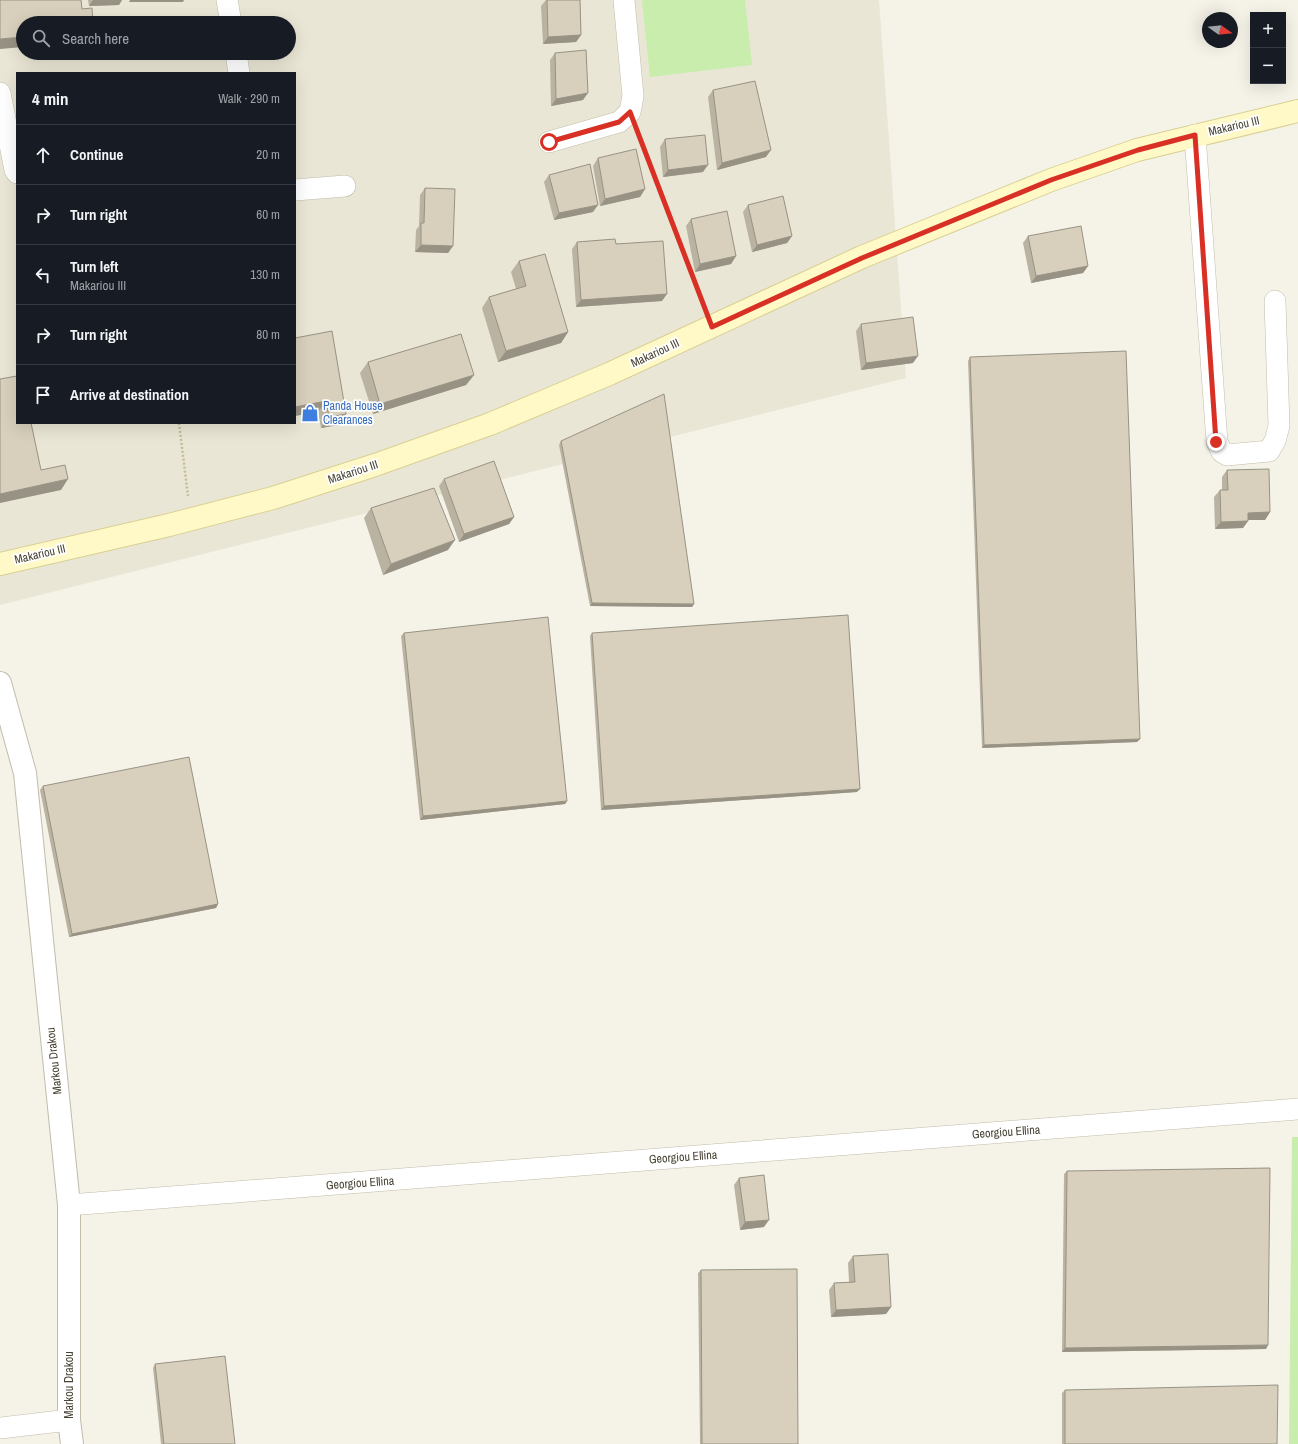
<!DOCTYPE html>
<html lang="en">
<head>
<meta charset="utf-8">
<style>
	body { margin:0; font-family:"Archivo Narrow",sans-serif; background:#20242c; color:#f1f3f6 }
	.controls { position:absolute; right:12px; top:12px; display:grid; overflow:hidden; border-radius:0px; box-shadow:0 4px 16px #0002 }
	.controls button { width:36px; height:36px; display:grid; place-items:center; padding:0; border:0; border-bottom:1px solid #363941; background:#171b24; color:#f1f3f6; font:20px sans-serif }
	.compass { position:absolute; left:1202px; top:12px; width:36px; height:36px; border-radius:50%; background:#171b24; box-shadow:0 4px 16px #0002; rotate:105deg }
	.stop { position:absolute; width:12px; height:12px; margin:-9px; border:3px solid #d93025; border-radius:50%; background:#fff }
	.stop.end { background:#d93025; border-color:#fff; box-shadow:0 1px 4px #0008 }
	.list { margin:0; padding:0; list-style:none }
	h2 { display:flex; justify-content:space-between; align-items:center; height:52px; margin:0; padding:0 16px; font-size:17px }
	h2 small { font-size:13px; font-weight:400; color:#9ea1a6 }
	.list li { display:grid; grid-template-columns:26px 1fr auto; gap:12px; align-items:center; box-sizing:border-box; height:60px; padding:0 16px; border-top:1px solid #363941 }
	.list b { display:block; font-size:15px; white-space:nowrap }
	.list p { margin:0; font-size:13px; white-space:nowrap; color:#9ea1a6 }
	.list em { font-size:13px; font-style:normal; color:#9ea1a6 }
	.icon { flex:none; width:22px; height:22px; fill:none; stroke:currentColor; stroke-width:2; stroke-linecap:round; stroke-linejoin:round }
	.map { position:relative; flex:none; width:1298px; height:1444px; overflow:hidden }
	.search { position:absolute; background:#171b24; box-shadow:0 4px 16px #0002; left:16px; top:16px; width:280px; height:44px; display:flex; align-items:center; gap:10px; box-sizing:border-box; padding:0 14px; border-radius:22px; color:#9ea1a6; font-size:15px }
	.panel { position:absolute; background:#171b24; box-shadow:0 4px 16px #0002; left:16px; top:72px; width:280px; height:352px; border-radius:0px }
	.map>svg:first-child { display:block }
</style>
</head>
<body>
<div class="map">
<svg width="1298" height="1444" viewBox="0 0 1298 1444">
	<rect width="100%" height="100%" fill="#f5f3e8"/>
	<path fill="#eae6d5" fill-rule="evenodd" d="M 0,0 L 879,0 L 906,378 L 0,605 ZM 23,23 L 289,23 L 289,53 L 23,53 ZM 17,73 L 295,73 L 295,423 L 17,423 Z"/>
	<g fill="#c8edad">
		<polygon points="642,0 745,0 752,65 650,77"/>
		<polygon points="1292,1137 1298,1137 1298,1444 1289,1444"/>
	</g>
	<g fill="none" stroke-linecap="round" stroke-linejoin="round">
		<g stroke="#c2bca9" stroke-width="22">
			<g id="minor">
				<polyline points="227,0 231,23"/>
				<polyline points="236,53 239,73"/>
				<polyline points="0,93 15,170 17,173"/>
				<polyline points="1195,135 1217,442 1222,452 1227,455 1269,451 1275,441 1279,426 1275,301"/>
				<polyline points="549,142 619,122 630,112 633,96 624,0"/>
				<polyline points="295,190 345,186"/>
				<polyline points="69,1205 1298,1109"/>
				<polyline points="0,1428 69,1420"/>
			</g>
		</g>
		<g stroke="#c2bca9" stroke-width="24">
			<polyline id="tertiary" points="0,683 25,773 69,1205 69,1420 72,1444"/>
		</g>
		<g stroke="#d9d093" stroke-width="24">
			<polyline id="secondary" points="0,564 169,525 273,498 375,465 490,424 609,374 862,257 1051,180 1137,150 1298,111"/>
		</g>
		<g stroke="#c5bb99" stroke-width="2.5" stroke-dasharray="2 2" stroke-linecap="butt">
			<polyline points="640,136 703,304"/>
			<polyline points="179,423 188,496"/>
		</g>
		<use href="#minor" stroke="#fff" stroke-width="21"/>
		<use href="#tertiary" stroke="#fff" stroke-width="22"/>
		<use href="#secondary" stroke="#fff9c8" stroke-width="22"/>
	</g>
	<g fill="#bab3a2">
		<polygon points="88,0 122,0 119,5 89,6"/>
		<polygon points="546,0 580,0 581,35 576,42 543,44 541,6"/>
		<polygon points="555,53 583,100 551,106 550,60"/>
		<polygon points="713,90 766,157 717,170 708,97"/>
		<polygon points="665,139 703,172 663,177 660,147"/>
		<polygon points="598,158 645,189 640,197 600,206 593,166"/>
		<polygon points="549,175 593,212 554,220 544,182"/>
		<polygon points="425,188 453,246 448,253 415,252 416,230 419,226 420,195"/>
		<polygon points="748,205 792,236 787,243 752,252 743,212"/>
		<polygon points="691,219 736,256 731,264 695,272 686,226"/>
		<polygon points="1028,236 1088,266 1083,273 1031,283 1023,243"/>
		<polygon points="577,242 662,301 576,307 572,249"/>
		<polygon points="519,261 568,332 561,343 498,362 482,308 489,297 516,289 511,272"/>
		<polygon points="861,324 913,363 861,370 856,331"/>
		<polygon points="295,338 338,425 321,428 318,412"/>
		<polygon points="970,357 1140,739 1137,742 982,748 968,361"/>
		<polygon points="368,362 474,375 466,385 373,414 360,373"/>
		<polygon points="561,441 694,604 692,607 590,606 559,445"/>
		<polygon points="1227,470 1270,512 1265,520 1248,520 1248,521 1243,528 1215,529 1214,497 1220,490 1222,490 1222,477"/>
		<polygon points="444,479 514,517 509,524 459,542 439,486"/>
		<polygon points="371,508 448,550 383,575 364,518"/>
		<polygon points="404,633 567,801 565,804 420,820 401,636"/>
		<polygon points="592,633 857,792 601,810 590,636"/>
		<polygon points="43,786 218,904 216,908 69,937 40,790"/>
		<polygon points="1067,1171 1268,1345 1266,1349 1062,1352 1064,1174"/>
		<polygon points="739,1178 764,1227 740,1230 734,1185"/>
		<polygon points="853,1256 891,1307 886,1314 831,1317 829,1290 834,1283 849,1282 848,1263"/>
		<polygon points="701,1270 798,1444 700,1444 698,1273"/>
		<polygon points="155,1364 235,1444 161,1444 153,1368"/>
		<polygon points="1065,1390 1277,1444 1062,1444 1062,1393"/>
	</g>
	<g fill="#979284">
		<polygon points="93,0 122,0 119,5 89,6"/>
		<polygon points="130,0 184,0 183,2 129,2"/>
		<polygon points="581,35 576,42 543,44 548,37"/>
		<polygon points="23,37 23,47 0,49 0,39"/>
		<polygon points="588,93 583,100 551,106 556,99"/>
		<polygon points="771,150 766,157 717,170 722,163"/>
		<polygon points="708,165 703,172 663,177 668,170"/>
		<polygon points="645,189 640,197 600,206 605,199"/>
		<polygon points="598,205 593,212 554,220 559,213"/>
		<polygon points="792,236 787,243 752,252 757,245"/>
		<polygon points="421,245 453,246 448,253 415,252"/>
		<polygon points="736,256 731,264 695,272 700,264"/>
		<polygon points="1088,266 1083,273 1031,283 1036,276"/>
		<polygon points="667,294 662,301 576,307 581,300"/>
		<polygon points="568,332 561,343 498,362 506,351"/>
		<polygon points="918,356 913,363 861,370 866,363"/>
		<polygon points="474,375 466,385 373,414 380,404"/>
		<polygon points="326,401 318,412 295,416 295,407"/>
		<polygon points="346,414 338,425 321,428 329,417"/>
		<polygon points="68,479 61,490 0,503 0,494"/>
		<polygon points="1270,512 1265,520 1242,520 1248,513"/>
		<polygon points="514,517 509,524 459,542 464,534"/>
		<polygon points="1248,521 1243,528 1215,529 1221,522"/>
		<polygon points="455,540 448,550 383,575 391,564"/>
		<polygon points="592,603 694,604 692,607 590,606"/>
		<polygon points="1140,739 1137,742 982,748 984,745"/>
		<polygon points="860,789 857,792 601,810 604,806"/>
		<polygon points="567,801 565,804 420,820 423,816"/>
		<polygon points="218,904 216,908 69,937 72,934"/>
		<polygon points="769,1220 764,1227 740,1230 745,1222"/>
		<polygon points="891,1307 886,1314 831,1317 836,1310"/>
		<polygon points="1268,1345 1266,1349 1062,1352 1065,1348"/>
	</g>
	<g fill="#d8d0bc" stroke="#979284">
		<polygon points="0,0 81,0 82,9 92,8 93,23 23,23 23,37 0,39"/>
		<polygon points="547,0 580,0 581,35 548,37"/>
		<polygon points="586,50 588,93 556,99 555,53"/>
		<polygon points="755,81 771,150 722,163 713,90"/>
		<polygon points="705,135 708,165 668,170 665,139"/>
		<polygon points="636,149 645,189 605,199 598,158"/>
		<polygon points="590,164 598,205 559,213 549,175"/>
		<polygon points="425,188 455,189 453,246 421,245 421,223 424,223"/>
		<polygon points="783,196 792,236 757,245 748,205"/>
		<polygon points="727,211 736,256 700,264 691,219"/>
		<polygon points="1081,226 1088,266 1036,276 1028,236"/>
		<polygon points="615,239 616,244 663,241 667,294 581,300 577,242"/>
		<polygon points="545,254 568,332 506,351 489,297 526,286 519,261"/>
		<polygon points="913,317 918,356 866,363 861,324"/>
		<polygon points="332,331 346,414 329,417 326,401 295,407 295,338"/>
		<polygon points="461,334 474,375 380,404 368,362"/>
		<polygon points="1126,351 1140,739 984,745 970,357"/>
		<polygon points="17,376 17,423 31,423 41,470 65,465 68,479 0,494 0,379"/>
		<polygon points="664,394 694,604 592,603 561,441"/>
		<polygon points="494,461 514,517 464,534 444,479"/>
		<polygon points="1269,469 1270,512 1248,513 1248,521 1221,522 1220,490 1228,490 1227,470"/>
		<polygon points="434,488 455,540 391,564 371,508"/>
		<polygon points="848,615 860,789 604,806 592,633"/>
		<polygon points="548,617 567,801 423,816 404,633"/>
		<polygon points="189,757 218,904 72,934 43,786"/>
		<polygon points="1270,1168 1268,1345 1065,1348 1067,1171"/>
		<polygon points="764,1175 769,1220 745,1222 739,1178"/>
		<polygon points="888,1254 891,1307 836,1310 834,1283 855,1282 853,1256"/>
		<polygon points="797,1269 798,1444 702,1444 701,1270"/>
		<polygon points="225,1356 235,1444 164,1444 155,1364"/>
		<polygon points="1278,1385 1277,1444 1065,1444 1065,1390"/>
	</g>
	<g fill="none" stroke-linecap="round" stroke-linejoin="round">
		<polyline stroke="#d93025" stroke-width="5" points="549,142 619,122 630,112 712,327 862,258 1051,180 1138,150 1195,135 1216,442"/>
	</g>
	<defs>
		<g id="shop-bare" transform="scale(1.38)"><path d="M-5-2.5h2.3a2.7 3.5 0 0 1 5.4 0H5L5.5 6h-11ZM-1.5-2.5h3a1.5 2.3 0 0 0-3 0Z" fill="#3f7fe0" stroke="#fff" stroke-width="2.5" paint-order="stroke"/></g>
	</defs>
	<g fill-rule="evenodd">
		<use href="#shop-bare" x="310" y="413"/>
	</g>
	<g text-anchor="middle" stroke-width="3.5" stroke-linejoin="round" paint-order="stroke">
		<g font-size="12" fill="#494435" stroke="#fff">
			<text transform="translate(1234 126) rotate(-13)" y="4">Makariou III</text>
			<text transform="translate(655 353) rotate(-25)" y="4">Makariou III</text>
			<text transform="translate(353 472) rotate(-18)" y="4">Makariou III</text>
			<text transform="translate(40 554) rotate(-13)" y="4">Makariou III</text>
			<text transform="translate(54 1061) rotate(-96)" y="4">Markou Drakou</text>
			<text transform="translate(1006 1132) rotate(-4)" y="4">Georgiou Ellina</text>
			<text transform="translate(683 1157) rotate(-4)" y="4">Georgiou Ellina</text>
			<text transform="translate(360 1183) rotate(-4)" y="4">Georgiou Ellina</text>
			<text transform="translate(69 1385) rotate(-90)" y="4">Markou Drakou</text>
		</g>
		<g font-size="12" fill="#366cbe" stroke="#fff" text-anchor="start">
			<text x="323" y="410">Panda House<tspan x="323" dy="14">Clearances</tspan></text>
		</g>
	</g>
</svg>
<div class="controls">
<button>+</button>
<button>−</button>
</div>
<svg class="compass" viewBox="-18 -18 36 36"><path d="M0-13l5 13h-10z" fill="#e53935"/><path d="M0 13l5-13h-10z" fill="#9ea1a6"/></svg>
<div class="stop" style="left:549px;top:142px"></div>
<div class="stop end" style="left:1216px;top:442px"></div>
<div class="search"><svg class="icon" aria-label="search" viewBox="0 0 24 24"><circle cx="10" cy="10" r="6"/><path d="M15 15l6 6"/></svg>Search here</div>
<section class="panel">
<h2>4 min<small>Walk · 290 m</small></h2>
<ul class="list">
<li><svg class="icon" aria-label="ahead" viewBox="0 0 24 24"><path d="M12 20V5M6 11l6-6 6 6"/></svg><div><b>Continue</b></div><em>20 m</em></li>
<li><svg class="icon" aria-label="right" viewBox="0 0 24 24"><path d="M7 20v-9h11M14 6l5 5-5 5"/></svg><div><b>Turn right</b></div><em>60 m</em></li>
<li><svg class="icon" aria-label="left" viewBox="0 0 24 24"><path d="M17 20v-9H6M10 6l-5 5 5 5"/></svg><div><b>Turn left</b><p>Makariou III</p></div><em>130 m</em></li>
<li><svg class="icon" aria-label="right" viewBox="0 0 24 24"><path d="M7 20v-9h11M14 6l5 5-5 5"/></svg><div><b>Turn right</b></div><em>80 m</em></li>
<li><svg class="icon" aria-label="arrive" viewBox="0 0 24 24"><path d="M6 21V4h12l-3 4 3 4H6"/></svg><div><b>Arrive at destination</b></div></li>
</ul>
</section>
</div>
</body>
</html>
